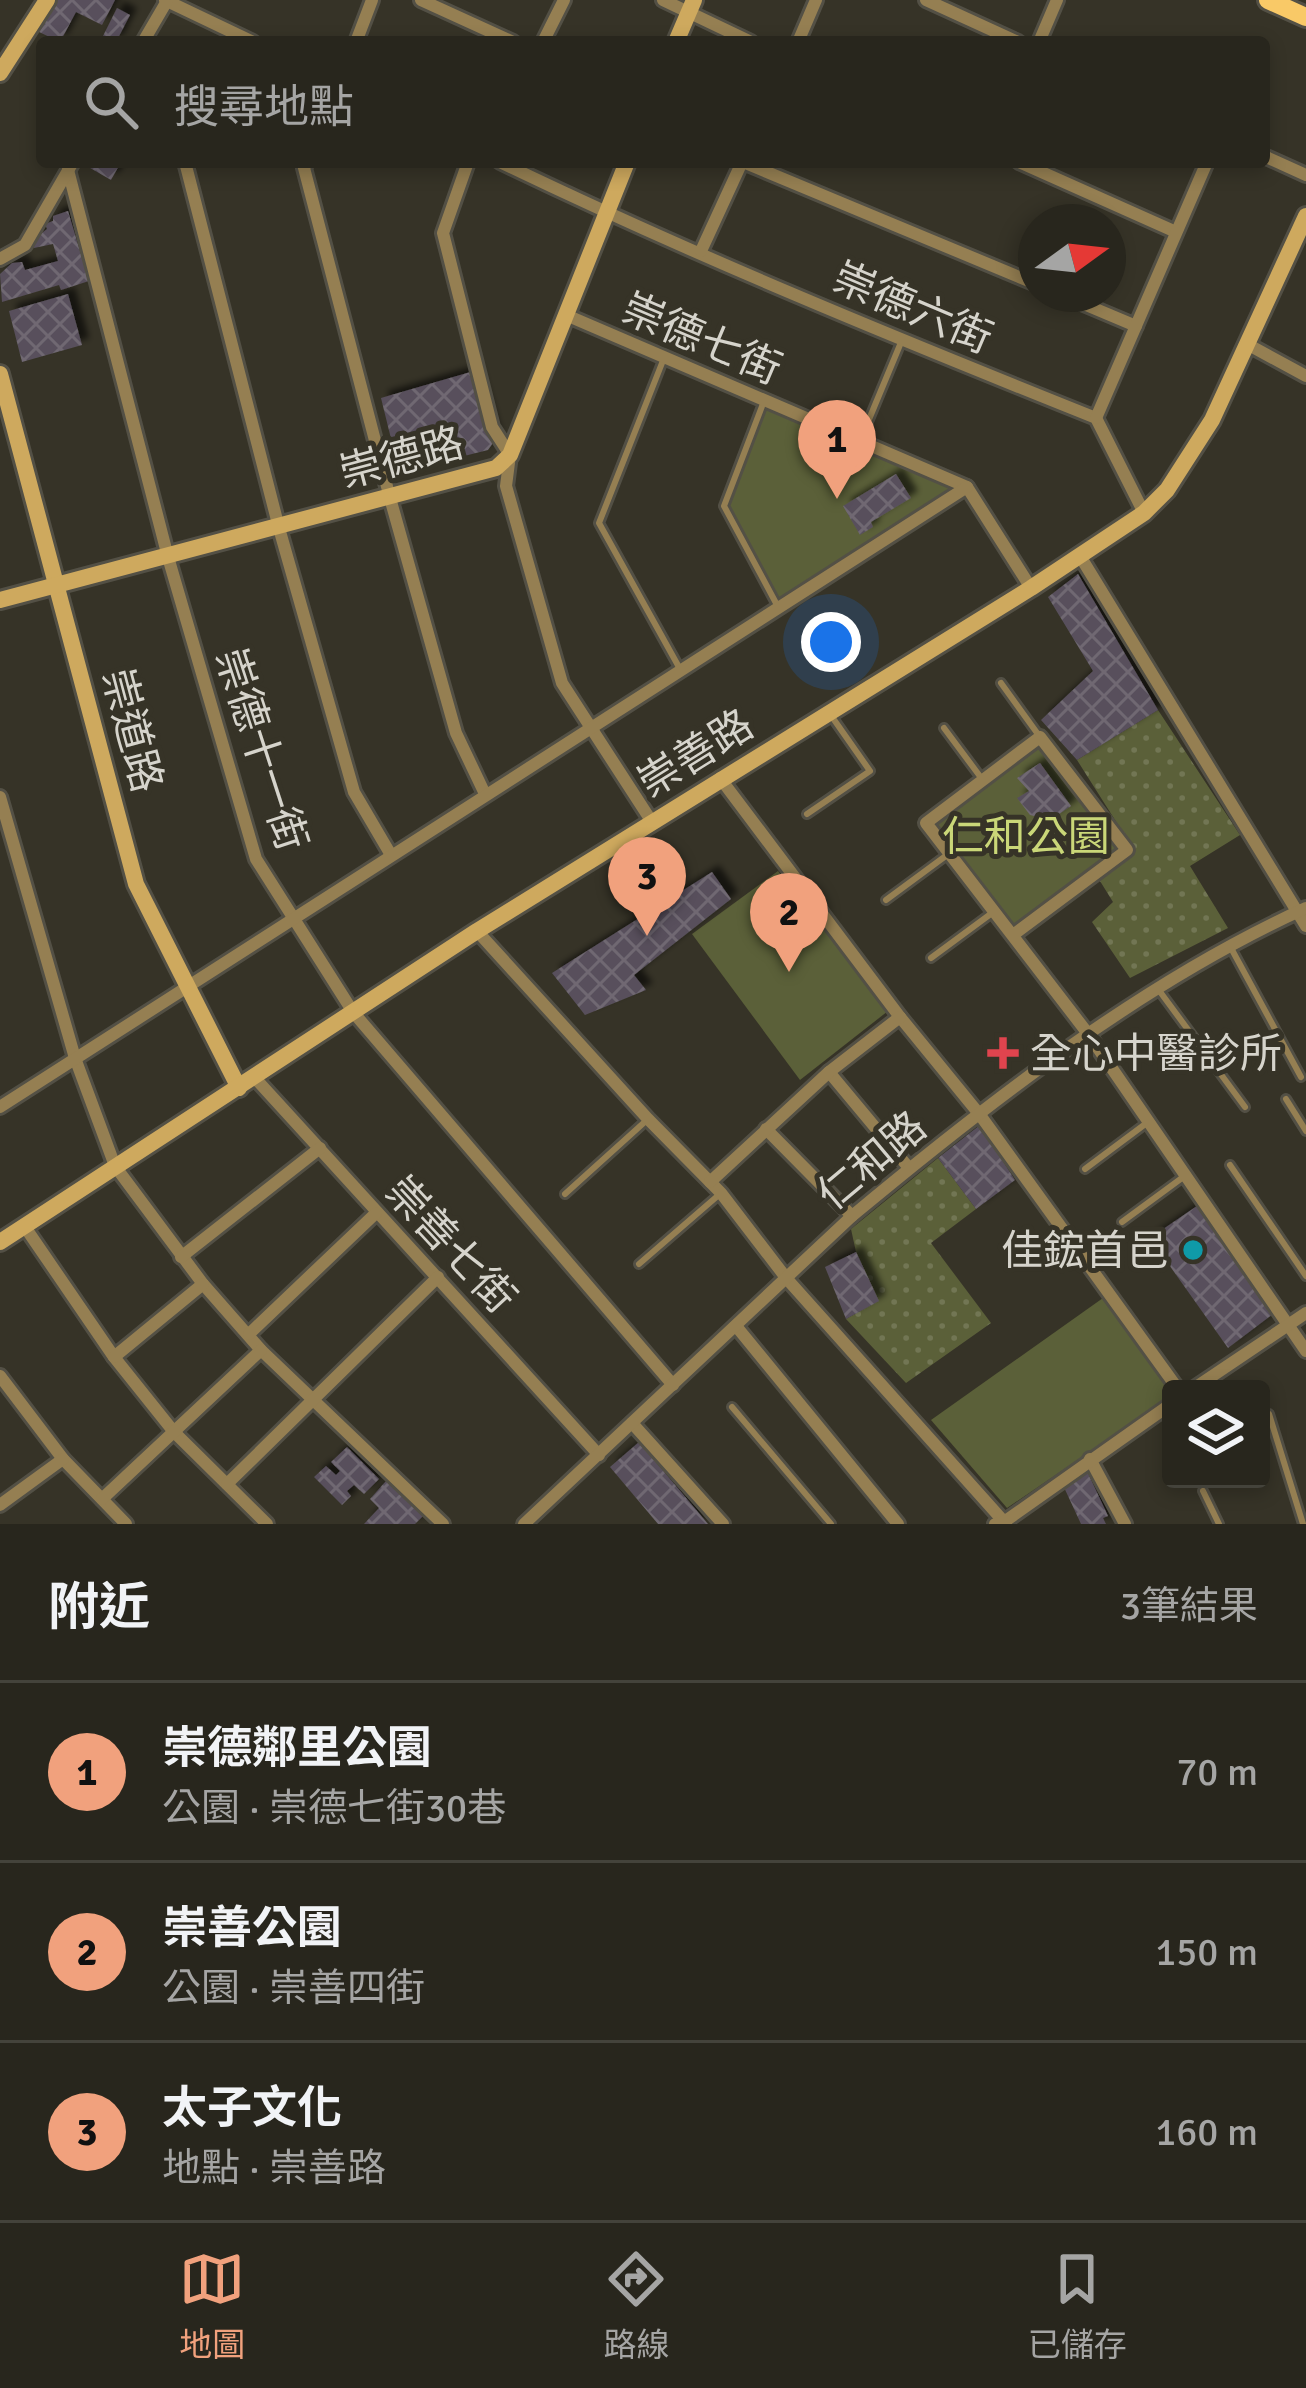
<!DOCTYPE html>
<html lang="zh-TW">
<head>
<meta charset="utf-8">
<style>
	body { margin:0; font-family:Signika,"Noto Sans TC",sans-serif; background:#34322a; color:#f1f3f6 }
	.controls { position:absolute; right:36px; bottom:36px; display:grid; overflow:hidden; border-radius:12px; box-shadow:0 6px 18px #0003 }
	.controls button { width:108px; height:108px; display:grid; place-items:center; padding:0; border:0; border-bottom:3px solid #44433b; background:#28261d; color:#f1f3f6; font:60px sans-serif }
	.compass { position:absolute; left:1018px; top:204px; width:108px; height:108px; border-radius:50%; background:#28261d; box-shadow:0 6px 18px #0003; rotate:75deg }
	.you { position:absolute; left:831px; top:642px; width:42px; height:42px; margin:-30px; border:9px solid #fff; border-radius:50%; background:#1a73e8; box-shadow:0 0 0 18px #1a73e833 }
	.badge { display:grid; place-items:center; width:78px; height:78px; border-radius:50%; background:#f1a17d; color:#111; font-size:39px; font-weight:700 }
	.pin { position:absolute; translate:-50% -99px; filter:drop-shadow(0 3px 6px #0008) }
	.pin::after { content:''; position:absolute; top:63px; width:42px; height:36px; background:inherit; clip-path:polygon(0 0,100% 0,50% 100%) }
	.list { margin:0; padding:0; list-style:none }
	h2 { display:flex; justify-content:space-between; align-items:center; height:156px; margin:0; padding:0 48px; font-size:51px }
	h2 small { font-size:39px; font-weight:400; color:#a5a5a4 }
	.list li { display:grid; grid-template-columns:78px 1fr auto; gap:36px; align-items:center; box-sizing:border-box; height:180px; padding:0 48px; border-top:3px solid #44433b }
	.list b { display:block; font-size:45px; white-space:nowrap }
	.list p { margin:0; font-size:39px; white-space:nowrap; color:#a5a5a4 }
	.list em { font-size:39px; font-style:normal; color:#a5a5a4 }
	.icon { flex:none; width:66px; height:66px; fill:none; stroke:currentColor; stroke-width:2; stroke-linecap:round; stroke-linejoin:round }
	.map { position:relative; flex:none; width:1306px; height:1524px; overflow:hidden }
	.search { position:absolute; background:#28261d; box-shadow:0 6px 18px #0003; left:36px; right:36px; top:36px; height:132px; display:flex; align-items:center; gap:30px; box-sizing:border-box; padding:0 42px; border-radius:12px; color:#a5a5a4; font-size:45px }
	.sheet { height:696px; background:#28261d }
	nav { display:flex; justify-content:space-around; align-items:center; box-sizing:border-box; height:168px; border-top:3px solid #44433b; background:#28261d; font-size:33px; color:#a5a5a4 }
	nav a { display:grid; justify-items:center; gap:6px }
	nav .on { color:#f1a17d }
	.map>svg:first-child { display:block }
</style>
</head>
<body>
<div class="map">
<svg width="1306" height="1524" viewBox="0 0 1306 1524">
	<defs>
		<pattern id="grass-dots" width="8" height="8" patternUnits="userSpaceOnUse" patternTransform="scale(3)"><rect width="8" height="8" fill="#5b6039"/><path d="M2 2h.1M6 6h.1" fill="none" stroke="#727654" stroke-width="1.8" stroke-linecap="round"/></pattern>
		<pattern id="building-cross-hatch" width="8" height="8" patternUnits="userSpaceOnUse" patternTransform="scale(3)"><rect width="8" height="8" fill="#58505c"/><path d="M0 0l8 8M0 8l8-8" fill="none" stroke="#6f6872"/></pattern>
		<filter id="shadow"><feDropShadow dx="7" dy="-7" stdDeviation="3" flood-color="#0009"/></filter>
	</defs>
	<rect width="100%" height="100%" fill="#363327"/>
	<g fill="url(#grass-dots)">
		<polygon points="1158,710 1240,835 1190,866 1228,928 1130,978 1092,922 1113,902 1100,881 1134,850 1077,760"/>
		<polygon points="938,1158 976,1209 931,1243 991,1323 906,1383 846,1319 878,1301 856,1252 851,1229"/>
	</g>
	<g fill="#5b6039">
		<polygon points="764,402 961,487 778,606 725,506"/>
		<polygon points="1039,744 1117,848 1014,927 934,824"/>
		<polygon points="778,871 888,1011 800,1080 692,934"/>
		<polygon points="1103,1298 1168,1387 1163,1402 1007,1508 931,1420"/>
	</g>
	<g fill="url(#building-cross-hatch)" filter="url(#shadow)">
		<polygon points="56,0 115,0 102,25 76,12 60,42 37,31"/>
		<polygon points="117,8 130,15 116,42 100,42"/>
		<polygon points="87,162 121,162 111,180 85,165"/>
		<polygon points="68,211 89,281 61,290 59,285 2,302 0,274 12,263 22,262 25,270 58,261 53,244 34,248 33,240 47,229 45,224 53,221 53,216"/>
		<polygon points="68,294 82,345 22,362 9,311"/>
		<polygon points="474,371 495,440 488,450 408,470 397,463 381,398"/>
		<polygon points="896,474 911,498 871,522 873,527 860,535 843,506"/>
		<polygon points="1078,574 1158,710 1077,760 1041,720 1093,671 1048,597"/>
		<polygon points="1040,763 1071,806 1050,820 1030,815 1017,798 1029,791 1017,778"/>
		<polygon points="712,872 731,899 634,975 646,990 585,1015 552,973"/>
		<polygon points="980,1125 1015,1180 976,1209 938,1158"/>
		<polygon points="1197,1206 1273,1314 1228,1348 1150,1238"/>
		<polygon points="856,1252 879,1301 846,1319 825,1267"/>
		<polygon points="639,1442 708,1524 658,1524 610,1467"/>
		<polygon points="347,1447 379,1479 364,1494 354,1485 347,1491 351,1496 342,1505 314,1477 326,1466 336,1475 340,1471 331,1462"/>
		<polygon points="1087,1471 1108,1516 1103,1518 1106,1524 1081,1524 1062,1483"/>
		<polygon points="387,1480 424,1515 415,1524 364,1524 379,1508 370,1499"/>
	</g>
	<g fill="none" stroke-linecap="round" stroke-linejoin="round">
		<g stroke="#535045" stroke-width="12">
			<g id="lane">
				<polyline points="664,358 599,523 680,669"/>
				<polyline points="764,401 724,506 777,605"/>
				<polyline points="860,441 902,340"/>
				<polyline points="1001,683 1040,737"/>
				<polyline points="944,728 982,779"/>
				<polyline points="807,814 870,771 830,714"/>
				<polyline points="886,900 947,855"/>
				<polyline points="1231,948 1301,1077"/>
				<polyline points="931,958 992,913"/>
				<polyline points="1158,989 1245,1107"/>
				<polyline points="1286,1099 1306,1131"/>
				<polyline points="1230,1165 1306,1276"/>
				<polyline points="1085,1169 1148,1122"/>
				<polyline points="565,1194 648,1119"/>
				<polyline points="1122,1222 1186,1175"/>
				<polyline points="639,1264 721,1193"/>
				<polyline points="732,1407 831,1524"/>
				<polyline points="1269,1414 1303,1524"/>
				<polyline points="1203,1491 1219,1524"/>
			</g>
		</g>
		<g stroke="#535045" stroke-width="18">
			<g id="street">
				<polyline points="165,0 253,42"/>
				<polyline points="421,0 513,42"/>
				<polyline points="663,0 751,42"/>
				<polyline points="926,0 1018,42"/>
				<polyline points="143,42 167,1"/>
				<polyline points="356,42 372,0"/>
				<polyline points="543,42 564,0"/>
				<polyline points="798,42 816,0"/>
				<polyline points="1039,42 1057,0"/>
				<polyline points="1264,156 1306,175"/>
				<polyline points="185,162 279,528 354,792 391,855"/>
				<polyline points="307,162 304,168 390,498 456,733 485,794"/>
				<polyline points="468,162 443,233 492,427 510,455 506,486 562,683 652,822"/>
				<path d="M 500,162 C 695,256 896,338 1096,418 L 1144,513"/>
				<polyline points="743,162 1036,284"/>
				<polyline points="1019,162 1176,232"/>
				<polyline points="68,170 168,557 256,859 353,1012 673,1385"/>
				<polyline points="701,251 742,162"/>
				<polyline points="0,259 25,245 73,162"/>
				<polyline points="1060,294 1136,326"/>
				<polyline points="566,315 967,487 1031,588"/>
				<polyline points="1247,344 1306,376"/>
				<polyline points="1096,418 1207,162"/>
				<polyline points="1080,556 1306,926"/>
				<polyline points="720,778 900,1017 980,1115 1178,1389"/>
				<polyline points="0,797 75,1058 115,1166 203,1284 261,1350 443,1524"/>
				<polyline points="477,931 648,1119 721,1193 787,1279 1006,1524"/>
				<polyline points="1013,935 1127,850 1040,737 926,823 1089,1035 1306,1351"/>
				<polyline points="829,1072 909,1168"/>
				<polyline points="255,1078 599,1455"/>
				<polyline points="0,1107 967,487"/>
				<polyline points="766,1129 852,1216"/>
				<polyline points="710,1182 829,1072 900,1017"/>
				<polyline points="25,1227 114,1357 174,1432 267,1524"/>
				<polyline points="181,1257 320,1148"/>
				<polyline points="736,1326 898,1524"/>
				<polyline points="249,1334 376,1213"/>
				<polyline points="114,1357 203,1284"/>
				<polyline points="0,1376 63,1459 126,1524"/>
				<polyline points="1193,1389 1306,1313"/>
				<polyline points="632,1423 723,1524"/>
				<polyline points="1090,1459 1125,1524"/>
				<polyline points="227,1484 438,1277"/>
				<polyline points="102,1499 261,1350"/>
				<polyline points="0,1505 63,1459"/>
				<path d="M 524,1524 L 852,1216 C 989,1102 1143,982 1306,908"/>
				<polyline points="995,1524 1004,1522 1171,1404"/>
			</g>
		</g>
		<g stroke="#535045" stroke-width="22">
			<g id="secondary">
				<polyline points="676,42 694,0"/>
				<polyline points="0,73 47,0"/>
				<polyline points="0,374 136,884 239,1088"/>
				<polyline points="0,600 496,468 510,455 627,162"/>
				<polyline points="0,1242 477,931 1031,588 1144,513 1167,490 1212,420 1306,216"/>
			</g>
		</g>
		<g stroke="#535045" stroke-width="24">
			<polyline id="primary" points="1268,0 1306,17"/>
		</g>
		<use href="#lane" stroke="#957f52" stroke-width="6"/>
		<use href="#street" stroke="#957f52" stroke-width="12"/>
		<use href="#secondary" stroke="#cea95e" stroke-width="16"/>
		<use href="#primary" stroke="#f9c967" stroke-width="18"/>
	</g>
	<path fill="#e0444e" stroke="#363327" stroke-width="4.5" d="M997 1035h12v12h12v12h-12v12h-12v-12h-12v-12h12z"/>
	<circle fill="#0f9aa8" stroke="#363327" stroke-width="4.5" cx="1193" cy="1250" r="12"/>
	<g text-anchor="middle" stroke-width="10" stroke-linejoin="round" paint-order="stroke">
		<g font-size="42" fill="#d6d4cc" stroke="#363327">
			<text transform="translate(913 307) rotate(23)" y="15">崇德六街</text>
			<text transform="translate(702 338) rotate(23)" y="15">崇德七街</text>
			<text transform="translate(401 457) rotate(-15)" y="15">崇德路</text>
			<text transform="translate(133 730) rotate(75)" y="15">崇道路</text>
			<text transform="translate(262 749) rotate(72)" y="15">崇德十一街</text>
			<text transform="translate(695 753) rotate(-32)" y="15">崇善路</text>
			<text transform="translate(871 1160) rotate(-40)" y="15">仁和路</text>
			<text transform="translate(451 1244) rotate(47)" y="15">崇善七街</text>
		</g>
		<g font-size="42" fill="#cad778" stroke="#363327">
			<text x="1026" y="851">仁和公園</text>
		</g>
		<g font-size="42" fill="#d6d4cc" stroke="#363327" text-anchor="start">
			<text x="1030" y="1068">全心中醫診所</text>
			<text x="1169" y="1265" text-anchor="end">佳鋐首邑</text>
		</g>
	</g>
</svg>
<div class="controls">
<button><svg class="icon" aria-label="layers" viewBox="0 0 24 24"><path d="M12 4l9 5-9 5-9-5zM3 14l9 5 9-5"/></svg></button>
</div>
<svg class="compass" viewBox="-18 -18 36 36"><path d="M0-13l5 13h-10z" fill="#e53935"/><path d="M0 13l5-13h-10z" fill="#a5a5a4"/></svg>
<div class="you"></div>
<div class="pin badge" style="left:837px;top:499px">1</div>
<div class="pin badge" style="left:789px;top:972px">2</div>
<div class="pin badge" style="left:647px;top:936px">3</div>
<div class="search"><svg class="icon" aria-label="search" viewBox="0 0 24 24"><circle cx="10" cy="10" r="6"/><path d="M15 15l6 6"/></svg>搜尋地點</div>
</div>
<section class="sheet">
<h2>附近<small>3筆結果</small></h2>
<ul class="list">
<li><span class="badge">1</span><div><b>崇德鄰里公園</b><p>公園 · 崇德七街30巷</p></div><em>70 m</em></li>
<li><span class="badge">2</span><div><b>崇善公園</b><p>公園 · 崇善四街</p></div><em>150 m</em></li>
<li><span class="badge">3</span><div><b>太子文化</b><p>地點 · 崇善路</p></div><em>160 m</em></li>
</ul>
</section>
<nav>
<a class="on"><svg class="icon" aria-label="map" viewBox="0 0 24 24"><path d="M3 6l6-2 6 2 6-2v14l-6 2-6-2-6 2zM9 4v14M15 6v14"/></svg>地圖</a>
<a><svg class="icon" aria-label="directions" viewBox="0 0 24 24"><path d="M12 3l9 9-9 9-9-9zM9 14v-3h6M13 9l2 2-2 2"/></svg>路線</a>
<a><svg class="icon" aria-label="saved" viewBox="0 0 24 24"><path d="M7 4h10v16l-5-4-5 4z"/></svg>已儲存</a>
</nav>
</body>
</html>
